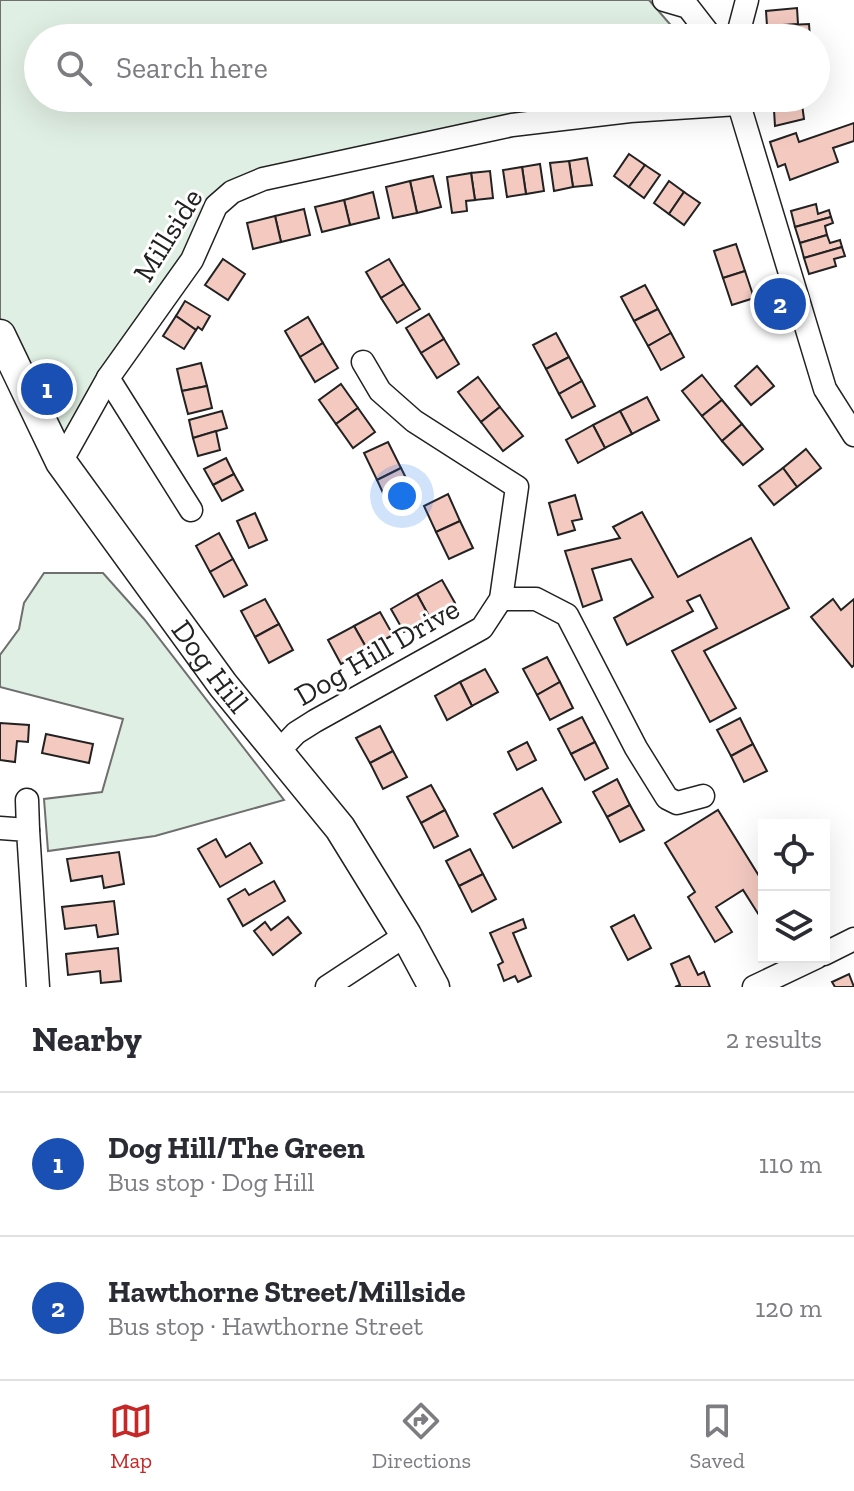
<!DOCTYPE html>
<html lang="en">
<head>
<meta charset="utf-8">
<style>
	body { margin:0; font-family:"Zilla Slab",serif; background:#f7f7f7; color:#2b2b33 }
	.controls { position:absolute; right:24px; bottom:24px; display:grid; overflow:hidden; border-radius:0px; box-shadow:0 8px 32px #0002 }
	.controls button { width:72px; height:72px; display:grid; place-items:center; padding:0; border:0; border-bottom:2px solid #e1e1e2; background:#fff; color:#2b2b33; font:40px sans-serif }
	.you { position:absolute; left:402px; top:496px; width:28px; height:28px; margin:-20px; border:6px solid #fff; border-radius:50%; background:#1a73e8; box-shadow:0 0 0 12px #1a73e833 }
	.badge { display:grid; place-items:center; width:52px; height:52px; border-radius:50%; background:#c62828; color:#fff; font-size:26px; font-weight:700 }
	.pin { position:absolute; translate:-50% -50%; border:4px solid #fff; box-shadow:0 2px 8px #0006 }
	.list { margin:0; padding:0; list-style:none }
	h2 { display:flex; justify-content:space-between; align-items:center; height:104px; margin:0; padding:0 32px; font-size:34px }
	h2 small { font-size:26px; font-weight:400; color:#7c7c81 }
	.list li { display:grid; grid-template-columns:52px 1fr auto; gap:24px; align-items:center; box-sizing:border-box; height:144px; padding:0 32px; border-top:2px solid #e1e1e2 }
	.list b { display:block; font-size:30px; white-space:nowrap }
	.list p { margin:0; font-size:26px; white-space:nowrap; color:#7c7c81 }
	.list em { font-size:26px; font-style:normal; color:#7c7c81 }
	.icon { flex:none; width:44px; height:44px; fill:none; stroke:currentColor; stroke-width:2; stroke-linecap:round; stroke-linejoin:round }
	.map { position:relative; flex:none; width:854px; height:987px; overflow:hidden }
	.search { position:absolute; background:#fff; box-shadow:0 8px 32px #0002; left:24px; right:24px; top:24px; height:88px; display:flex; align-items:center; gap:20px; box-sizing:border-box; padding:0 28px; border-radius:44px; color:#7c7c81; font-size:30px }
	.sheet { height:392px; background:#fff }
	nav { display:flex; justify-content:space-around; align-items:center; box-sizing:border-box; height:112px; border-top:2px solid #e1e1e2; background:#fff; font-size:22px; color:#7c7c81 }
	nav a { display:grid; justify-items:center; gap:4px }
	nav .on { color:#c62828 }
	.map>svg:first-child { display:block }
</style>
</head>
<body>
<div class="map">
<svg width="854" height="987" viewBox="0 0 854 987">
	<rect width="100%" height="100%" fill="#fff"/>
	<g fill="#e0efe3" stroke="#6f6f6f" stroke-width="2">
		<polygon points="0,0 649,0 682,38 38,38 38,98 733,98 630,111 232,192 61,462 0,335"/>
		<polygon points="44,573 103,573 144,619 284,800 155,836 48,851 44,799 102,792 123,719 0,687 0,655 19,629 24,603"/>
	</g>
	<g fill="#f3c9c0" stroke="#222" stroke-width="2">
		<polygon points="797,8 798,24 767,26 766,11"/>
		<polygon points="809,24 810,38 768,38 767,26"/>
		<polygon points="773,98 802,98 802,104 774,110"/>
		<polygon points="802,104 804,119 775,126 774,110"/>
		<polygon points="854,123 854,141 833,148 838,162 790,180 785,164 778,167 770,142 796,133 799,142"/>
		<polygon points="629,154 645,165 629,187 614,176"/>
		<polygon points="587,158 592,185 573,187 569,161"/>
		<polygon points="569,161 573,187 554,191 550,163"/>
		<polygon points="540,164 544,191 526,194 522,167"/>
		<polygon points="645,165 660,175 644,198 629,187"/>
		<polygon points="522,167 526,194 507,197 503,170"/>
		<polygon points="490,171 493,198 475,200 471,173"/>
		<polygon points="471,173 475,200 466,201 467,211 452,213 447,177"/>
		<polygon points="433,176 441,207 417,213 410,181"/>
		<polygon points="410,181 417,213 393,218 386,187"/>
		<polygon points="669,181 684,192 669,214 654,203"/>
		<polygon points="373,192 379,218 350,225 344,200"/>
		<polygon points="684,192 700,203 684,225 669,214"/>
		<polygon points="344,200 350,225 322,232 315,207"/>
		<polygon points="816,204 818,214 829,210 831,217 795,227 791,211"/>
		<polygon points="304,209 310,235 281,242 275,216"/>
		<polygon points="275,216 281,242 253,249 247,223"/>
		<polygon points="831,217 833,223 825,226 827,235 800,243 795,227"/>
		<polygon points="827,235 830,243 840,240 842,247 804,258 800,243"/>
		<polygon points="736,244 745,271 723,278 714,251"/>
		<polygon points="842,247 845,256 834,259 836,266 809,274 804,258"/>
		<polygon points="223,259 245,274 228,300 205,285"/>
		<polygon points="389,259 404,284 381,298 366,272"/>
		<polygon points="745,271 754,298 732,305 723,278"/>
		<polygon points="404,284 420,309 397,323 381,298"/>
		<polygon points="645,285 658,309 634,321 621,297"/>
		<polygon points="185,301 210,316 202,330 198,327 196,330 176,316"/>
		<polygon points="658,309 671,333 648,346 634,321"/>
		<polygon points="429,314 444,339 421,353 406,328"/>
		<polygon points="176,316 196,330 184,349 163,336"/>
		<polygon points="308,317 323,343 300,357 285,331"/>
		<polygon points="556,333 569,357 546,369 533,345"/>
		<polygon points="671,333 684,357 661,370 648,346"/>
		<polygon points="444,339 459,364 437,378 421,353"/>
		<polygon points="323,343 338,368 315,382 300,357"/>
		<polygon points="569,357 582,381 559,394 546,369"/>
		<polygon points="201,363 207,386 182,391 177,369"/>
		<polygon points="757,366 774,386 751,405 735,386"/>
		<polygon points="702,375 722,400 702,416 682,391"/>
		<polygon points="478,377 500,407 481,422 458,392"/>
		<polygon points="582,381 595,406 572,418 559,394"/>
		<polygon points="341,384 358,408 336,424 319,400"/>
		<polygon points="207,386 212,408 188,414 182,391"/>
		<polygon points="647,397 659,420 632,434 620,411"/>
		<polygon points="722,400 742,424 722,441 702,416"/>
		<polygon points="500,407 523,436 503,451 481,422"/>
		<polygon points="358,408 375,432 353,448 336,424"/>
		<polygon points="222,411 227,428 193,438 189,420"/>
		<polygon points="620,411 632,434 605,448 593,425"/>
		<polygon points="742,424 763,449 743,465 722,441"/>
		<polygon points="593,425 605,448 578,463 566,440"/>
		<polygon points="216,431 220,450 198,456 193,438"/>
		<polygon points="388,442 401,468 377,480 364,453"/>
		<polygon points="806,449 821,468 797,487 783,468"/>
		<polygon points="226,458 234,474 213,485 204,469"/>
		<polygon points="401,468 414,494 389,506 377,480"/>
		<polygon points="783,468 797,487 774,505 759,486"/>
		<polygon points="234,474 243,490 222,501 213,485"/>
		<polygon points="448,494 460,521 436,532 424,506"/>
		<polygon points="575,495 582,519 572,521 575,530 558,535 549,503"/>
		<polygon points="642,512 678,577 751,538 789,608 704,651 736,708 710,722 672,651 717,628 700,595 687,601 693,611 627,645 614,618 653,597 631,559 592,569 602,600 583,607 565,551 620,538 613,527"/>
		<polygon points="255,513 267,540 249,548 237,521"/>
		<polygon points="460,521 473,548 449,559 436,532"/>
		<polygon points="219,533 233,559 210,572 196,546"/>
		<polygon points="233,559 247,585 224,597 210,572"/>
		<polygon points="442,580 455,603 430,618 417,594"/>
		<polygon points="417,594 430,618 404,632 391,609"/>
		<polygon points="265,599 279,624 255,637 241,611"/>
		<polygon points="833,599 841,610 854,599 854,665 852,667 811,617"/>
		<polygon points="380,612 393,635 367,649 354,626"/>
		<polygon points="279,624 293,650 269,663 255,637"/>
		<polygon points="354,626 367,649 341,664 328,640"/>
		<polygon points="547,657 560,682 537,695 523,669"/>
		<polygon points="485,669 498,692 472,706 460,682"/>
		<polygon points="460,682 472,706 447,720 435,696"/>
		<polygon points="560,682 573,708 550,720 537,695"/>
		<polygon points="582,717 595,742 571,754 558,729"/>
		<polygon points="740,718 753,744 731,756 717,730"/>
		<polygon points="0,723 29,725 28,742 17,741 15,762 0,760"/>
		<polygon points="380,726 393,751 370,763 356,738"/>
		<polygon points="46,734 93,744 89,763 42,753"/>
		<polygon points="527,742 536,760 517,770 508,752"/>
		<polygon points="595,742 608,768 585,780 571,754"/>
		<polygon points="753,744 767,771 744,782 731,756"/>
		<polygon points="393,751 407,777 383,789 370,763"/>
		<polygon points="617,779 630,805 607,817 593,792"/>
		<polygon points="431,785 445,810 421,823 407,797"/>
		<polygon points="542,788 561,822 513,848 494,814"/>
		<polygon points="630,805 644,830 620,842 607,817"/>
		<polygon points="445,810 458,836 434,848 421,823"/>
		<polygon points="718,810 764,884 764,923 743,890 716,907 732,932 715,942 688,897 695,892 665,843"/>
		<polygon points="216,839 226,857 250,843 262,863 220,887 198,849"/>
		<polygon points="470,849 483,874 459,886 446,861"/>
		<polygon points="119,852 124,884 104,888 102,876 71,881 67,859"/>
		<polygon points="483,874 496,899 472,912 459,886"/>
		<polygon points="274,881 285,901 243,926 228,899 245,889 249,895"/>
		<polygon points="114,901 118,934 98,937 96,925 65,929 62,907"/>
		<polygon points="634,915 651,948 628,960 611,927"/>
		<polygon points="288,917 301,933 273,955 254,931 265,922 271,930"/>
		<polygon points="523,919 526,928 513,933 531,976 518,982 515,976 504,981 498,965 503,962 490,933"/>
		<polygon points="118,948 121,981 101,983 100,971 68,975 66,954"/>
		<polygon points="689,956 698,975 704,972 710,987 675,987 680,985 671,964"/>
		<polygon points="849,974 854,987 835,987 832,982"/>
	</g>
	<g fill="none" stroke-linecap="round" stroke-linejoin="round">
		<g stroke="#222" stroke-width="25">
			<g id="street">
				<polyline points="664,0 688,7 712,38"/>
				<polyline points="737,38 747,0"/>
				<polyline points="737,98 825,389 854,435"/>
				<polyline points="108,378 191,510"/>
				<polyline points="61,462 108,378 192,260 216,206 232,192 263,179 512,125 630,111 738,104"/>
				<polyline points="501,599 536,599 567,615 636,748 667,798 677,803 703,796"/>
				<polyline points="277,753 296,733 315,721 482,628 501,599 517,487 414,421 380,391 363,362"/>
				<polyline points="27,800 28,830"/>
				<polyline points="0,828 28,830 38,987"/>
				<polyline points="824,954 854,939"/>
				<polyline points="327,987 406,935"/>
				<polyline points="754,987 817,957"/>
			</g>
		</g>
		<g stroke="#222" stroke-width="33">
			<g id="secondary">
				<path id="s1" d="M 0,335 L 61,462 L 223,685 L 340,828 L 406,935 L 434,987"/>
			</g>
		</g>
		<use href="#street" stroke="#fff" stroke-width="22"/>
		<use href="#secondary" stroke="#fff" stroke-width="30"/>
	</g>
	<g text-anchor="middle" stroke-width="6" stroke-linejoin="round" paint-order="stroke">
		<g font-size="30" fill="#222" stroke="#fff">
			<text transform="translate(168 235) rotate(-58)" y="10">Millside</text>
			<text transform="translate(377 652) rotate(-30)" y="10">Dog Hill Drive</text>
			<text dy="10" stroke="none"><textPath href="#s1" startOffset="394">Dog Hill</textPath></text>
		</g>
	</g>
</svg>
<div class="controls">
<button><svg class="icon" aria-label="locate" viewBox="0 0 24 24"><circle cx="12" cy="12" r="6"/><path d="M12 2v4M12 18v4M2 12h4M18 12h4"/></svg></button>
<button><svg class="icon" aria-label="layers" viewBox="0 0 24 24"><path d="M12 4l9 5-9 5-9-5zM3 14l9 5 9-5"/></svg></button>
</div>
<div class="you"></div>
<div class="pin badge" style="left:47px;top:389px;background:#1a4fb4">1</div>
<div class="pin badge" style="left:780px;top:304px;background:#1a4fb4">2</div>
<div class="search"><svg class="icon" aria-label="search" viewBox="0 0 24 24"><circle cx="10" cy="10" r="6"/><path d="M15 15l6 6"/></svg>Search here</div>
</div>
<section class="sheet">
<h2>Nearby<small>2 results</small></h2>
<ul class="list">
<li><span class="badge" style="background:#1a4fb4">1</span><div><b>Dog Hill/The Green</b><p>Bus stop · Dog Hill</p></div><em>110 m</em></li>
<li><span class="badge" style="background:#1a4fb4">2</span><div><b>Hawthorne Street/Millside</b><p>Bus stop · Hawthorne Street</p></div><em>120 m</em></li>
</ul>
</section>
<nav>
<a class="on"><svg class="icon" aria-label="map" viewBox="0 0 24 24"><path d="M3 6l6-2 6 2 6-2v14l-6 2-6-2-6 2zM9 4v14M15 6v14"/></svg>Map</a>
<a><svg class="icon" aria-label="directions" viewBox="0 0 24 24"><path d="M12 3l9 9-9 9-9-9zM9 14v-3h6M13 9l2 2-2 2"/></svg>Directions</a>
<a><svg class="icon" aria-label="saved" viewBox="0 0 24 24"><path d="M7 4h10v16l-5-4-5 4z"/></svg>Saved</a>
</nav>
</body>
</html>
